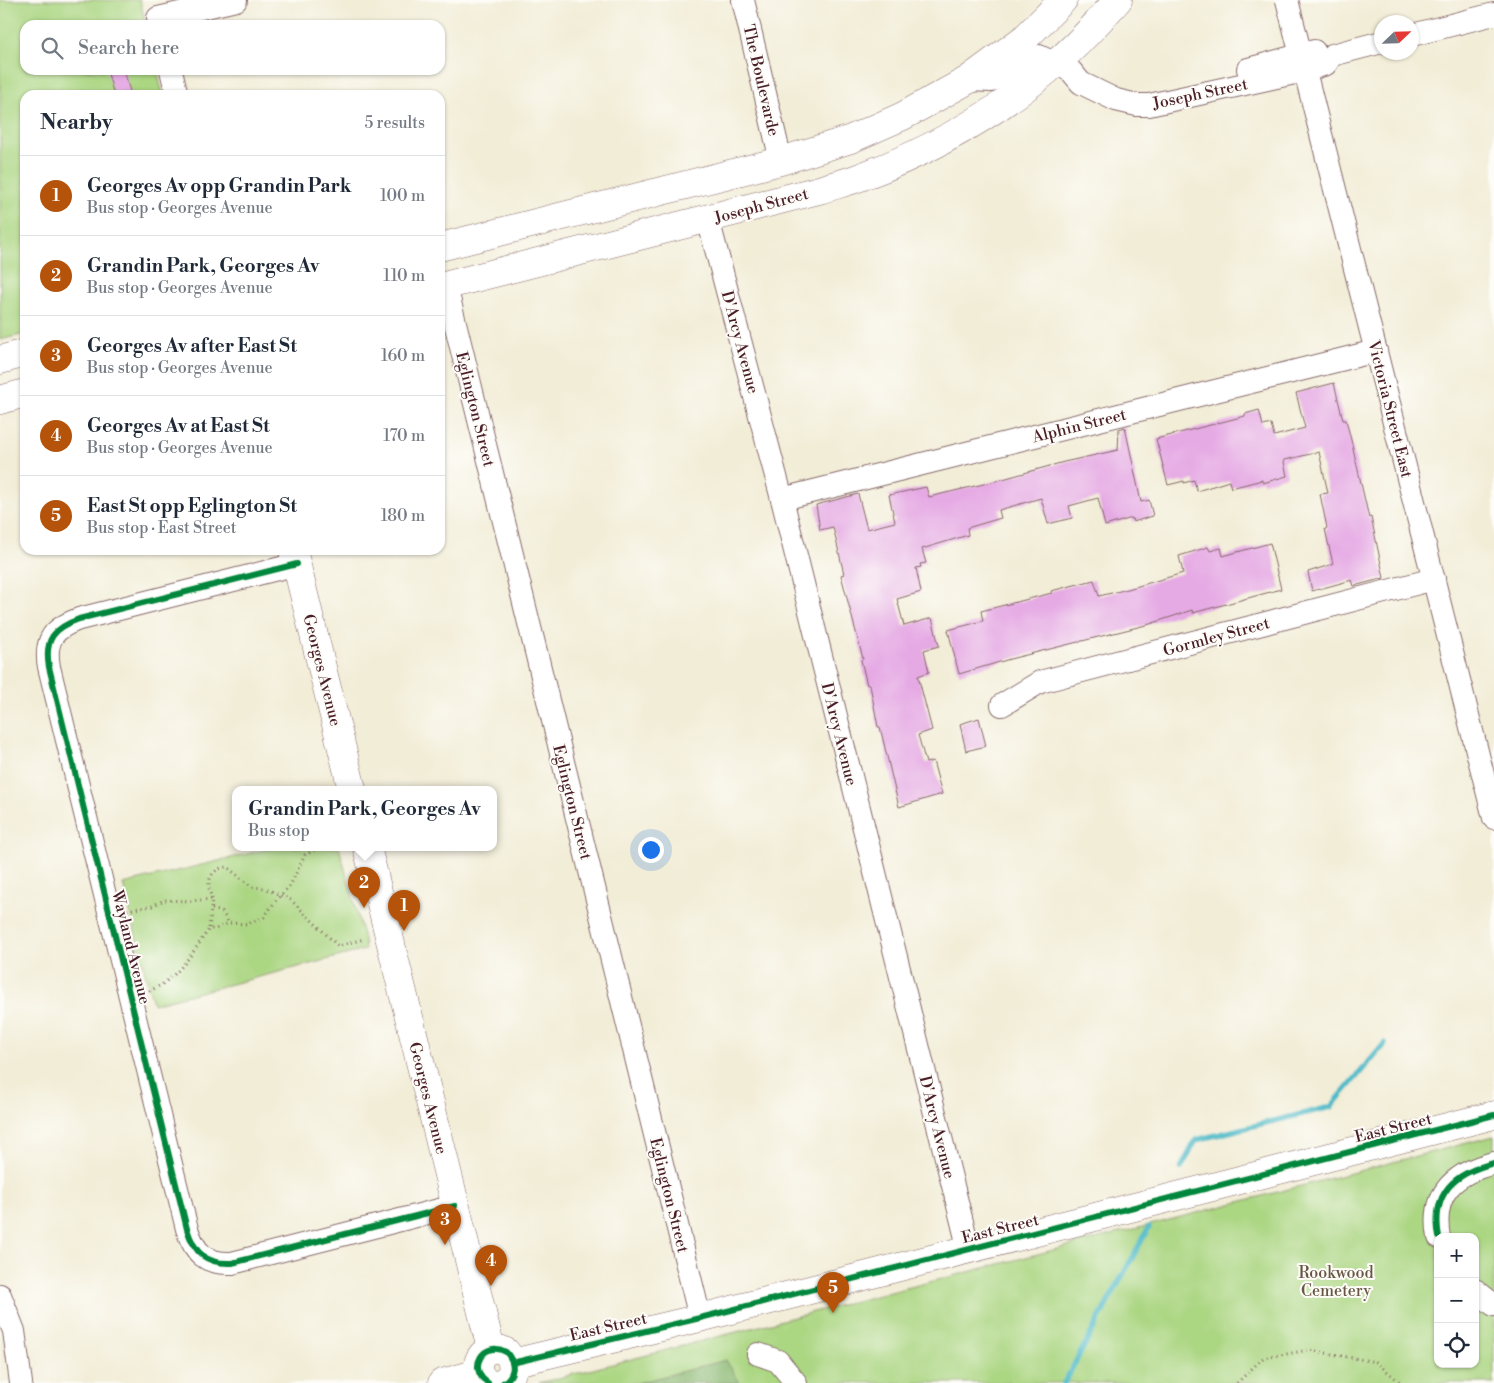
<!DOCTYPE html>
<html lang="en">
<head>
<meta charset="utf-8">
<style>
	body { margin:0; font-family:"Libre Bodoni",serif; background:#f2f2f3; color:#1f2937 }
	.controls { position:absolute; right:15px; bottom:15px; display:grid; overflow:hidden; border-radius:10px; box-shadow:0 1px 4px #0004 }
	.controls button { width:45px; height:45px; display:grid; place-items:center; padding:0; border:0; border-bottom:1px solid #e0e1e3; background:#fff; color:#1f2937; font:25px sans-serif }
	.compass { position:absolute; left:1374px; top:15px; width:45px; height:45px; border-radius:50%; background:#fff; box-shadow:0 1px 4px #0004; rotate:67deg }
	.you { position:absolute; left:650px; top:849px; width:18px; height:18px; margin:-12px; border:4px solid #fff; border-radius:50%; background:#1a73e8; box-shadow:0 0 0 8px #1a73e833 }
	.badge { display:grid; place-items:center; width:32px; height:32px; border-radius:50%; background:#b45309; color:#fff; font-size:16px; font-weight:700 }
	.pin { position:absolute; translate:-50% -41px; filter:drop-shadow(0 1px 2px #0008) }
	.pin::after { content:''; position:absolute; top:26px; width:18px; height:15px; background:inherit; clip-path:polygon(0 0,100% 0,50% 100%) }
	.popup { position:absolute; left:232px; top:786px; width:265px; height:65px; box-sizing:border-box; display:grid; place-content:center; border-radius:10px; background:#fff; filter:drop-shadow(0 1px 4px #0005); font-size:16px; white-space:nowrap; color:#747a83 }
	.popup b { font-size:19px; color:#1f2937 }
	.popup::after { content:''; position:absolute; left:50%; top:100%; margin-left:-10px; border:10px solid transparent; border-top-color:#fff }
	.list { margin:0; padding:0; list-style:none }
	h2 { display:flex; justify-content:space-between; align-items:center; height:65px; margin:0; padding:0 20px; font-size:21px }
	h2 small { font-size:16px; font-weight:400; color:#747a83 }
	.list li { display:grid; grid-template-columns:32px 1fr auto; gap:15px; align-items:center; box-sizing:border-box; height:80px; padding:0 20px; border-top:1px solid #e0e1e3 }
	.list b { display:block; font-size:19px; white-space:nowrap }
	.list p { margin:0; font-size:16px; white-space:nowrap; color:#747a83 }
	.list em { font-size:16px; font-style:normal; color:#747a83 }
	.icon { flex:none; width:28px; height:28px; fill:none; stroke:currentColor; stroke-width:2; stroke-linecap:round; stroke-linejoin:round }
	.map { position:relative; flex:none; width:1494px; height:1383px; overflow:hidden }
	.search { position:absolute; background:#fff; box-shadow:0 1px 4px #0004; left:20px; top:20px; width:425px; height:55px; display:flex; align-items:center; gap:12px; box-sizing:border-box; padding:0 18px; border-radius:15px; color:#747a83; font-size:19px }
	.panel { position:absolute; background:#fff; box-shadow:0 1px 4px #0004; left:20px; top:90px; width:425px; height:465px; border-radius:15px }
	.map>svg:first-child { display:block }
</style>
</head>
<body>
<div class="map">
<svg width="1494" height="1383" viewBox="0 0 1494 1383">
	<rect width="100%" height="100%" fill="#fdfcf7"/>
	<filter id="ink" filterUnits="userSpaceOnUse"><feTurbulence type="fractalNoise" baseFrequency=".02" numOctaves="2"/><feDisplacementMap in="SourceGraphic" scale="10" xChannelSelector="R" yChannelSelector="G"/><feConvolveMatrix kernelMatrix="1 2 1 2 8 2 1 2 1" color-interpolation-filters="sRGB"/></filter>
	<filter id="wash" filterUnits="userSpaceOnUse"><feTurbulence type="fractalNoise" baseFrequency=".0096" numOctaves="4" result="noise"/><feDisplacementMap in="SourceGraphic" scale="20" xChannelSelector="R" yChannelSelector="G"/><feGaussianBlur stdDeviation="1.12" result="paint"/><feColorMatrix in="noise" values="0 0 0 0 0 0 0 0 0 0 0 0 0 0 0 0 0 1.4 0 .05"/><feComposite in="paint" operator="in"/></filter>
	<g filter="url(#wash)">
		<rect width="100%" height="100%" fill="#f2edd7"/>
		<g fill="#abd682" stroke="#7a7a56" fill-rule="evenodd">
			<polygon points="0,0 140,0 146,25 25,25 25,70 157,70 163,95 25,95 25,334 0,340"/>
			<polygon points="276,847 339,847 364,939 365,950 153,1004 123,884"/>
			<path d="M 1494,1136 L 1494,1383 L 539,1383 ZM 1438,1237 L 1475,1237 L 1475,1364 L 1438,1364 Z"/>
		</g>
		<polygon fill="#88b770" stroke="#696b4e" points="726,1360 740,1383 638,1383"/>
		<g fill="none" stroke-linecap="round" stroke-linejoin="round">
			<g stroke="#4ebac8" stroke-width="5.5">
				<polyline points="1181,1168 1196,1140 1331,1107 1385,1043"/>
				<polyline points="1064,1383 1149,1227"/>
			</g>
		</g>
		<g id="blocks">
			<g fill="#e5a9e4">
				<polygon points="107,70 124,70 131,95 114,95"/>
				<polygon points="1334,383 1343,420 1346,420 1352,444 1369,518 1371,517 1384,578 1354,586 1352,580 1312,591 1308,572 1333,564 1325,529 1327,528 1320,494 1328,493 1319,452 1285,460 1284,462 1287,476 1263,483 1262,480 1231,488 1229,481 1197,491 1194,480 1184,483 1184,481 1168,485 1156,439 1245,416 1245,414 1259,410 1263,426 1271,424 1274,436 1305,428 1296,393"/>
				<polygon points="1125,427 1141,502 1149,500 1153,516 1133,522 1132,518 1105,526 1098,498 1069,506 1072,518 1048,524 1041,498 999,510 1001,518 967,528 968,535 922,549 926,563 920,564 921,567 916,568 921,592 897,599 904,626 932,618 939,646 924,650 929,672 918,676 932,730 918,735 926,763 933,761 942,794 899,807 880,727 878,727 870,685 867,685 861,660 863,659 841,575 844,574 833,527 820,530 816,505 858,494 867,529 895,522 889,495 926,487 929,497 992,482 1064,462 1118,450 1119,429"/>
				<polygon points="1270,543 1281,589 1193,613 1192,610 1150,624 1010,659 959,674 948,630 983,621 981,611 1052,593 1051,591 1094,580 1099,596 1128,589 1183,573 1179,556 1208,547 1210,551 1221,548 1223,556"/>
				<polygon points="979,718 986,746 966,751 960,724"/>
			</g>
		</g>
	</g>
	<g filter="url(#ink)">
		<use href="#blocks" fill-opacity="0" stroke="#856767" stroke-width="1"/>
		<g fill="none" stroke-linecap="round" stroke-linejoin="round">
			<g stroke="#856767" stroke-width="24">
				<g id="minor">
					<polyline points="743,0 781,161"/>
					<polyline points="1287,0 1494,818"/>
					<polyline points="158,18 236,0"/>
					<polyline points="1412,35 1494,14"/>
					<polyline points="1248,69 1314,51"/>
					<polyline points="171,70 177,95"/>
					<polyline points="968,80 992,81 1034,57 1039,56 1071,71 1081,83 1116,100 1137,105 1149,105 1304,71 1326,64 1332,55 1382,42"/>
					<polyline points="708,219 782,499 969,1250"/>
					<polyline points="446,286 700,1318"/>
					<polyline points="782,499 1376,351"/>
					<path d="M 297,564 L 79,619 C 54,628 44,639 49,667 L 187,1229 C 195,1254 206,1264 232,1263 L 455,1206"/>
					<polyline points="1002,705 1040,682 1434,579"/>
					<path d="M 1439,1237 C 1431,1193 1454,1173 1494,1163"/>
					<polyline points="1475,1290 1494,1305"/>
					<polyline points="0,1295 14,1331 21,1383"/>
					<polyline points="758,1354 778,1361 796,1383"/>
				</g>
			</g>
			<g stroke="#856767" stroke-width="29">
				<g id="major">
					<polyline points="293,550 352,789"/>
					<polyline points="367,847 491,1349"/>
					<polyline points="512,1363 700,1318 1494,1115"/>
					<polyline points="442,1383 479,1373"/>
					<path d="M 488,1383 C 466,1369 484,1339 506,1352 C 516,1363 515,1375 503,1383"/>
				</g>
			</g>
			<g stroke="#856767" stroke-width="29">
				<g id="highway">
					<polyline points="440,247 781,161 851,139 903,116 968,80 1025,38 1063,0"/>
					<path d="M 440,287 L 819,190 C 834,185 849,182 863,176 C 933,150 1000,111 1056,63 C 1079,44 1098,22 1118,0"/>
					<polyline points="0,360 25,353"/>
					<polyline points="0,400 25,393"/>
				</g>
			</g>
			<g stroke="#856767" stroke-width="3" stroke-dasharray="1 4" stroke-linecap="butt">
				<path d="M 212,899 C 211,895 209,891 209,886 C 208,876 217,867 227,867 L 252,887 L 264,888 L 291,900 L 338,946 L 364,939"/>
				<polyline points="212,909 222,912 229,923"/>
				<polyline points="127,910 152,906 164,900 191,901 212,899 209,929"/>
				<path d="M 149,991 C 178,979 192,953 209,929 L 216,929 L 229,923 L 248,924 L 264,917 L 277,899 L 290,886 L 305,855 L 320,847"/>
				<polyline points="1237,1383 1263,1358 1309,1350 1376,1362 1401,1383"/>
			</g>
			<use href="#minor" stroke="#fff" stroke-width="22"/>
			<use href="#major" stroke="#fff" stroke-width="28"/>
			<use href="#highway" stroke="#fff" stroke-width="28"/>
			<g stroke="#fdfcf7" stroke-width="9">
				<g id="cycleway">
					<path d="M 297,564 L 79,619 C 54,628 44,639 49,667 L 187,1229 C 195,1254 206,1264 232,1263 L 455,1206"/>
					<path d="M 1439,1237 C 1431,1193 1454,1173 1494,1163"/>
					<polyline points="512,1363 700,1318 1494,1115"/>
					<path d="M 488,1383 C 466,1369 484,1339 506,1352 C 516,1363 515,1375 503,1383"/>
				</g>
			</g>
			<use href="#cycleway" stroke="#00873e" stroke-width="6"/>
		</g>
	</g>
	<g text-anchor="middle" stroke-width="4" stroke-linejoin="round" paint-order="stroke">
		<g font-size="16" fill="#4a1f2b" stroke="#fdfcf7">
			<text transform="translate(762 80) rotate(77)" y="6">The Boulevarde</text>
			<text transform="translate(1200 93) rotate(-12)" y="6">Joseph Street</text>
			<text transform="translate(761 205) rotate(-15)" y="6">Joseph Street</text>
			<text transform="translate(741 342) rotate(75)" y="6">D'Arcy Avenue</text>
			<text transform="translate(476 409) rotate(76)" y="6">Eglington Street</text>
			<text transform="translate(1391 409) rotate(76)" y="6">Victoria Street East</text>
			<text transform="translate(1079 425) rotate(-14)" y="6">Alphin Street</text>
			<text transform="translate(1216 636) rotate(-15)" y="6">Gormley Street</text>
			<text transform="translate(323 670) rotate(76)" y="6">Georges Avenue</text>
			<text transform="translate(840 734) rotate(76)" y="6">D'Arcy Avenue</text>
			<text transform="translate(573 802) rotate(76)" y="6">Eglington Street</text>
			<text transform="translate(132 947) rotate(76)" y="6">Wayland Avenue</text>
			<text transform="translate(429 1098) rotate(76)" y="6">Georges Avenue</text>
			<text transform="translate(938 1127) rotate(76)" y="6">D'Arcy Avenue</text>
			<text transform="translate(1393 1127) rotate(-14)" y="6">East Street</text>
			<text transform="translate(670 1195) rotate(76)" y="6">Eglington Street</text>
			<text transform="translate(1000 1228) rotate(-14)" y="6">East Street</text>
			<text transform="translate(608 1326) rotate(-13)" y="6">East Street</text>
		</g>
		<g font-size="16" fill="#675645" stroke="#fdfcf7">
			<text x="1336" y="1278">Rookwood<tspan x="1336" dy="18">Cemetery</tspan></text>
		</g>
	</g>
</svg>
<div class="controls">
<button>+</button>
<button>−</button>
<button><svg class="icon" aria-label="locate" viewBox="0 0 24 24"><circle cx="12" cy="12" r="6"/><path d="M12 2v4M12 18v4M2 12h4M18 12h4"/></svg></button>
</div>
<svg class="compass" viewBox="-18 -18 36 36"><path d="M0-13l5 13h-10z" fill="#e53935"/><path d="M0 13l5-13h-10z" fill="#747a83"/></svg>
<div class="you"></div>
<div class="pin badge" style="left:404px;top:931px">1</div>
<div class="pin badge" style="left:364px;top:908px">2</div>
<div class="popup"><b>Grandin Park, Georges Av</b>Bus stop</div>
<div class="pin badge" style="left:445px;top:1245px">3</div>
<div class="pin badge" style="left:491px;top:1286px">4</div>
<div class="pin badge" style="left:833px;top:1313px">5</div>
<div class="search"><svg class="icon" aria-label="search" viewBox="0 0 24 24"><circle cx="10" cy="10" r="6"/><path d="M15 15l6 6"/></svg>Search here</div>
<section class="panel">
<h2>Nearby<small>5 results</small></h2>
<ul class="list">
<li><span class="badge">1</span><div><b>Georges Av opp Grandin Park</b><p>Bus stop · Georges Avenue</p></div><em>100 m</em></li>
<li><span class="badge">2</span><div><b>Grandin Park, Georges Av</b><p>Bus stop · Georges Avenue</p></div><em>110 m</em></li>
<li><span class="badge">3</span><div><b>Georges Av after East St</b><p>Bus stop · Georges Avenue</p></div><em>160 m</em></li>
<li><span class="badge">4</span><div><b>Georges Av at East St</b><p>Bus stop · Georges Avenue</p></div><em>170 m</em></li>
<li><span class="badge">5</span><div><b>East St opp Eglington St</b><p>Bus stop · East Street</p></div><em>180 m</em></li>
</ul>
</section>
</div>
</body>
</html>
